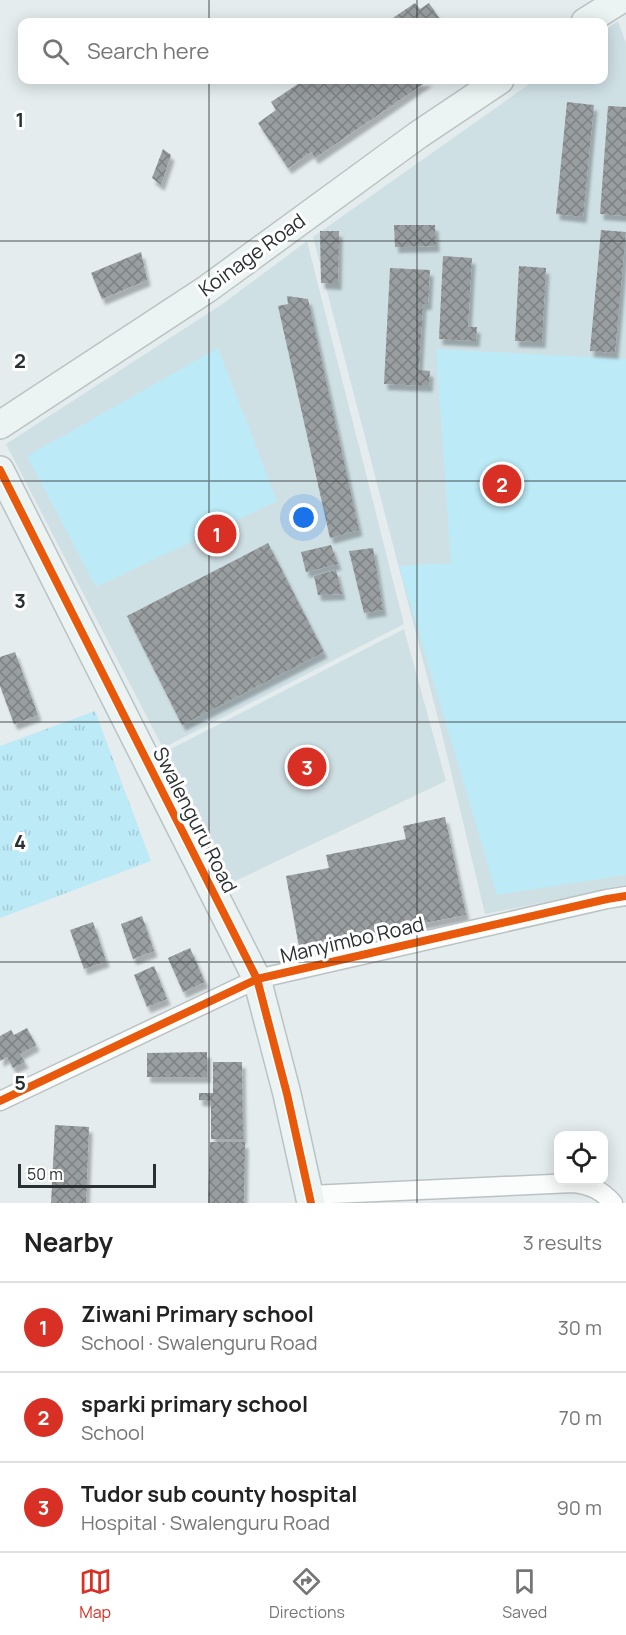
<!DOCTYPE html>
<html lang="en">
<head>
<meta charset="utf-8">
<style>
	body { margin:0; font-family:Manrope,sans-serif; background:#f2f2f2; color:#222 }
	.controls { position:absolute; right:18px; bottom:18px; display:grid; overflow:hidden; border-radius:12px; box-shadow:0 3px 15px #0003 }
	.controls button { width:54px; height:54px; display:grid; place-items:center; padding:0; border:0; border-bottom:2px solid #e0e0e0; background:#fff; color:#222; font:30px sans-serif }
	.scale { position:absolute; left:18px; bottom:15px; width:138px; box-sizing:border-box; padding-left:6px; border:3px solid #2a3031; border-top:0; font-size:16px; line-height:21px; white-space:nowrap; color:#2a3031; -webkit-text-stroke:4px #fff; paint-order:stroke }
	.you { position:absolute; left:304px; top:518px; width:21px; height:21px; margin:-15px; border:4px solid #fff; border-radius:50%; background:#1a73e8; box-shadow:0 0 0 9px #1a73e833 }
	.badge { display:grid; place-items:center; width:39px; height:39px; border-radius:50%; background:#d93025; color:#fff; font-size:20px; font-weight:700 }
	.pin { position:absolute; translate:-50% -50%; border:3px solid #fff; box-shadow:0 2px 6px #0006 }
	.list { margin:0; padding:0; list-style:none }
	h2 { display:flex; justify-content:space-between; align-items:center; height:78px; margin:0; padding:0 24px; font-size:26px }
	h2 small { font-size:20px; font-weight:400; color:#767676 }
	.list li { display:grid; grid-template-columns:39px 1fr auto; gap:18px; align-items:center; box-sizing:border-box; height:90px; padding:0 24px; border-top:2px solid #e0e0e0 }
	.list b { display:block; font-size:22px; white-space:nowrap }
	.list p { margin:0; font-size:20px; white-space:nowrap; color:#767676 }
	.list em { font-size:20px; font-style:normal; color:#767676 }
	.icon { flex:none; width:33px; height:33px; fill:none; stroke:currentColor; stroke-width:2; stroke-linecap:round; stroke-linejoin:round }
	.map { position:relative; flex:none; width:626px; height:1203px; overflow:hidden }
	.search { position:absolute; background:#fff; box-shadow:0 3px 15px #0003; left:18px; right:18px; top:18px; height:66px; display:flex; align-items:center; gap:15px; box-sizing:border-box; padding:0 21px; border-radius:12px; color:#767676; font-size:22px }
	.sheet { height:348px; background:#fff }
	nav { display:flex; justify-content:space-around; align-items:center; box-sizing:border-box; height:84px; border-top:2px solid #e0e0e0; background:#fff; font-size:16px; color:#767676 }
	nav a { display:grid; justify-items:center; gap:3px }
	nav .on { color:#d93025 }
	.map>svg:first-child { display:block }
</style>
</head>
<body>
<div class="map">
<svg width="626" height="1203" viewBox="0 0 626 1203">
	<defs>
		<pattern id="park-tufts" width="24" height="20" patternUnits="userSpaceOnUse" patternTransform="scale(1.5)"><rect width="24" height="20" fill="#bceaf7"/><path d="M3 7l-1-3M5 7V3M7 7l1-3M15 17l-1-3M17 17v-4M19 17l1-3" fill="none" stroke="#a2c9d4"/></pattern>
		<pattern id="building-cross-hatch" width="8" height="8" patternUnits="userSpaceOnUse" patternTransform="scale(1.5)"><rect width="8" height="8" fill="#999ea1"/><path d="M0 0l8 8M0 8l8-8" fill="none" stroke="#7d8184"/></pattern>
		<filter id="shadow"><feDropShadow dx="3.5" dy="6" stdDeviation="1.5" flood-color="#0004"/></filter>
	</defs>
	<rect width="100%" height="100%" fill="#e4ecee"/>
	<g fill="#cfe0e5">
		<polygon points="618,21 626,43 626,886 485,914 441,730 313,237 535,80 604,80 604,31"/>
		<polygon points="307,241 404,624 163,748 6,444 221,305"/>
		<polygon points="404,629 446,781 231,883 165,752"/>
	</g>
	<g fill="#bceaf7">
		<polygon points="218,348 277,501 96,587 27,456"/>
		<polygon points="436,349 626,359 626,875 497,895 399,566 451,563"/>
	</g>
	<polygon fill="url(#park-tufts)" points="95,711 151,861 0,918 0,746"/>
	<g fill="url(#building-cross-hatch)" filter="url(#shadow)">
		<polygon points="415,3 420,9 429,3 442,22 387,22"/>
		<polygon points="304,80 429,80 315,158 311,152 288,168 258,123 276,110 271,102"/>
		<polygon points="567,102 594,105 583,217 556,214"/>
		<polygon points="608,106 626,107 626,216 600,214"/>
		<polygon points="163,149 171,155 161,185 152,178"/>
		<polygon points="394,225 435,225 436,246 395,247"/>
		<polygon points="601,230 626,232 615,353 590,351"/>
		<polygon points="320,231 339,231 338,284 321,283"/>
		<polygon points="141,252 147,280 102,299 91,273"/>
		<polygon points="443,256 472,258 468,327 477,327 476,341 439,339"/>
		<polygon points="519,266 546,268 542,342 515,341"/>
		<polygon points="390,268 430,270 428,304 423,304 419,370 430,371 429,386 384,384"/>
		<polygon points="287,296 308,299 359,530 330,538 278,306 288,304"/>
		<polygon points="268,543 324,652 182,725 127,616"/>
		<polygon points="331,545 338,564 306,572 301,552"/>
		<polygon points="373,548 383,610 364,613 349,551"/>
		<polygon points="336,570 342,594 318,595 314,576"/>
		<polygon points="15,652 38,715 14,724 0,686 0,657"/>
		<polygon points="445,817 466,915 299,947 286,876 329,868 326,855 406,839 403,826"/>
		<polygon points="142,916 154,951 133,959 121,924"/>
		<polygon points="93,922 106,961 84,969 70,930"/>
		<polygon points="190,948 205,982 183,992 168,958"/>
		<polygon points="154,966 167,999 147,1007 134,975"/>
		<polygon points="27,1028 36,1045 20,1054 25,1062 13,1068 7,1057 0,1061 0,1036 11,1030 14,1035"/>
		<polygon points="207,1052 207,1077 147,1077 147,1053"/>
		<polygon points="213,1062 242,1062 243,1139 211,1139 211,1101 199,1100 199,1093 213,1093"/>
		<polygon points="55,1125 89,1127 86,1203 51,1203"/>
		<polygon points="210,1142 245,1142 244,1203 208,1203"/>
	</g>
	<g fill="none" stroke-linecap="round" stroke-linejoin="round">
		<g stroke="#bbc2c3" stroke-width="21">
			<g id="street">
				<polyline points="0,1101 257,979 607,899 626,896"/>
				<path d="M 310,1195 L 573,1183 C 591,1185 601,1190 613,1203"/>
			</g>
		</g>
		<g stroke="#bbc2c3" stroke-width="30">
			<g id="secondary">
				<polyline points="585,22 620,0"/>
				<polyline points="0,425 207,289 418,135 500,80"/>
				<polyline points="0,470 257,979 287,1094 311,1203"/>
			</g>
		</g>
		<use href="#street" stroke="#fbfcfc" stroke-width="18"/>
		<use href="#secondary" stroke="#ecf3f3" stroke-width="27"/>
		<g stroke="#fff" stroke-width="11">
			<g id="cycleway">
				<polyline points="0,470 257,979 287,1094 311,1203"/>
				<polyline points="0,1101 257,979 607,899 626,896"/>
			</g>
		</g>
		<use href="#cycleway" stroke="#e8590c" stroke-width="8"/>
	</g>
	<path fill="none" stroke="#2a3031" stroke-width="1.5" stroke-opacity="0.55" d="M 209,0 L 209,22M 417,0 L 417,22M 209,80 L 209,1203M 417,80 L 417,1203M 0,241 L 626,241M 0,481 L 626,481M 0,722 L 626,722M 0,962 L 626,962"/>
	<g text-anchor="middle" stroke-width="6" stroke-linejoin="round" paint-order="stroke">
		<g font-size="20" fill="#2a3031" stroke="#fff">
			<text transform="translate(252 255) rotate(-36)" y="7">Koinage Road</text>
			<text transform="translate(195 820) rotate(63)" y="7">Swalenguru Road</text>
			<text transform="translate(352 940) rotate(-13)" y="7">Manyimbo Road</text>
		</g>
	</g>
	<g font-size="20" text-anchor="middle" font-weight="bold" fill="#2a3031" stroke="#fff" stroke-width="6" stroke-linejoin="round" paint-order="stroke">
		<text x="20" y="127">1</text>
		<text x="20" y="368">2</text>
		<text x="20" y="608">3</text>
		<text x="20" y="849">4</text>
		<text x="20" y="1090">5</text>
	</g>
</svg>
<div class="controls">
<button><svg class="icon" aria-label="locate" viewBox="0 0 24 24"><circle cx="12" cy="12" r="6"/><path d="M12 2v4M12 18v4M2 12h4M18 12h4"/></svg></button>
</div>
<div class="scale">50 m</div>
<div class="you"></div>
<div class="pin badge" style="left:217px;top:534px">1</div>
<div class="pin badge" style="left:502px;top:484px">2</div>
<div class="pin badge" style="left:307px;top:767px">3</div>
<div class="search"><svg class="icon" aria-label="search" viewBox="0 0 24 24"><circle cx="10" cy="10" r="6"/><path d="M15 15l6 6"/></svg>Search here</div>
</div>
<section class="sheet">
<h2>Nearby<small>3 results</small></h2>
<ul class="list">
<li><span class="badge">1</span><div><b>Ziwani Primary school</b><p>School · Swalenguru Road</p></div><em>30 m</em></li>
<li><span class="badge">2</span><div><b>sparki primary school</b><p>School</p></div><em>70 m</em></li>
<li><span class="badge">3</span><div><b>Tudor sub county hospital</b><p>Hospital · Swalenguru Road</p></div><em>90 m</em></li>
</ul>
</section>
<nav>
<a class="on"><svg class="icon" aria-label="map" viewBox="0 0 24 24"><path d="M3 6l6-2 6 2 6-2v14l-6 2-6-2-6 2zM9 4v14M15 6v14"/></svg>Map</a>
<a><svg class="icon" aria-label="directions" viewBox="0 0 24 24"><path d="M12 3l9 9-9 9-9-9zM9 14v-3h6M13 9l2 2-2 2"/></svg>Directions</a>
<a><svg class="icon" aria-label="saved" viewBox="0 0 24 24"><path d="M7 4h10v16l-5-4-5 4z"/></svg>Saved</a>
</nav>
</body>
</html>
